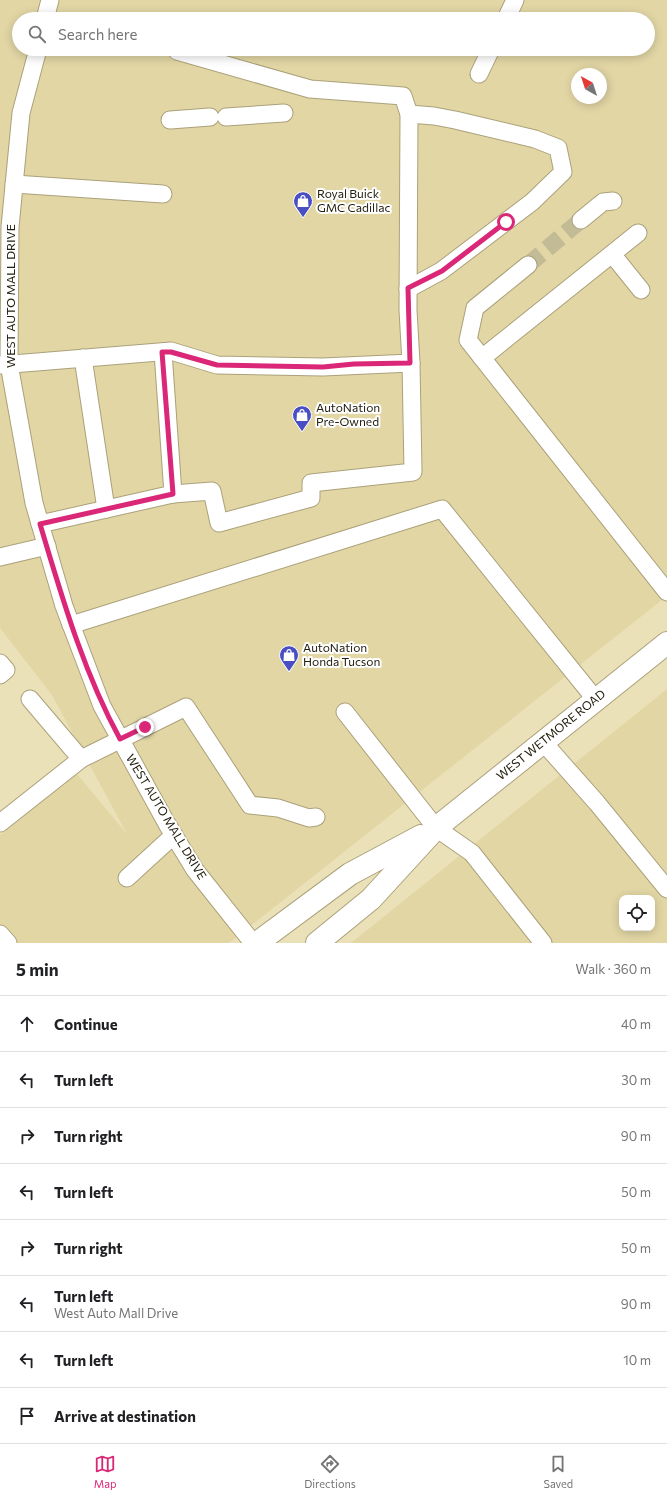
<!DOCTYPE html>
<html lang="en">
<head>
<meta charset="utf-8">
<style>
	body { margin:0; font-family:Commissioner,sans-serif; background:#f2f2f2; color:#202124 }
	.controls { position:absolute; right:12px; bottom:12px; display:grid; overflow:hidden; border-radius:8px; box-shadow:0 2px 10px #0003 }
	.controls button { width:36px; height:36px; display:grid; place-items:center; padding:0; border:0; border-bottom:1px solid #e0e0e0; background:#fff; color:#202124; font:20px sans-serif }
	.compass { position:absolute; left:571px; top:68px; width:36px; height:36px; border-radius:50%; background:#fff; box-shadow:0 2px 10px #0003; rotate:321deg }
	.stop { position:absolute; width:12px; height:12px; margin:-9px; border:3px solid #db2777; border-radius:50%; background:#fff }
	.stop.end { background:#db2777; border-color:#fff; box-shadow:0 1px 4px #0008 }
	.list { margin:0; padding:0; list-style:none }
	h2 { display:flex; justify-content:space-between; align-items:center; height:52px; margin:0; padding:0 16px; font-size:17px }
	h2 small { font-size:13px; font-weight:400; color:#757577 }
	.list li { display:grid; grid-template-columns:26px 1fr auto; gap:12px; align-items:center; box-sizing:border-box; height:56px; padding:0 16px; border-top:1px solid #e0e0e0 }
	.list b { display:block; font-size:15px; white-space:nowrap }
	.list p { margin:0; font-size:13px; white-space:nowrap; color:#757577 }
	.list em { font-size:13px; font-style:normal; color:#757577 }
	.icon { flex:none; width:22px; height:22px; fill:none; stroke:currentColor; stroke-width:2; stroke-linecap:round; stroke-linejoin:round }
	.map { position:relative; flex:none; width:667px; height:943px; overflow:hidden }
	.search { position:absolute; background:#fff; box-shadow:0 2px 10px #0003; left:12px; right:12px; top:12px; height:44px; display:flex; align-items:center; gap:10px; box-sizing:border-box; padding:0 14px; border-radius:22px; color:#757577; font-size:15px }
	.sheet { height:500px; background:#fff }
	nav { display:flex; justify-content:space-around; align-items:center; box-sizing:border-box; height:56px; border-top:1px solid #e0e0e0; background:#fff; font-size:11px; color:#757577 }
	nav a { display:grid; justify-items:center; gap:2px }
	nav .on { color:#db2777 }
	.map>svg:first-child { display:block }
</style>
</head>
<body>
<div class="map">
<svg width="667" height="943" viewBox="0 0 667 943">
	<rect width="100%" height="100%" fill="#ebe1b8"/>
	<g fill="#e2d6a5" fill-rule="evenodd">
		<path d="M 0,0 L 667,0 L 667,596 L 229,943 L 0,943 L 0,835 L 77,774 L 127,834 L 52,695 L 0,628 ZM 19,19 L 648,19 L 648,49 L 19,49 ZM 577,74 L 601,74 L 601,98 L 577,98 Z"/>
		<path d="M 667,689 L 667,943 L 351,943 ZM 622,898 L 652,898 L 652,928 L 622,928 Z"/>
	</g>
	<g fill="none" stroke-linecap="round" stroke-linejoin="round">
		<polyline stroke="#c3ba96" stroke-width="17" stroke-dasharray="17 8" stroke-linecap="butt" points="528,265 581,220"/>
		<g stroke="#aba17a" stroke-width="19">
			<g id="minor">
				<polyline points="45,19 50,0"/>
				<polyline points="506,19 515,0"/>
				<polyline points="38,49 21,113 10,227 9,364 34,503 64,606 102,706 167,824 195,870 253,943"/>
				<polyline points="479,74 491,49"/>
				<polyline points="226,117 284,113"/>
				<polyline points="170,120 210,117"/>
				<polyline points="14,184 163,194"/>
				<polyline points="581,220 603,202 613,201"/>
				<polyline points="612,254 641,290"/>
				<polyline points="528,265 475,308 468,340 667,592"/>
				<polyline points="408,289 441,271 532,202 563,172 558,148 535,139 455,120 434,116 409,114"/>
				<polyline points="83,358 106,509"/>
				<polyline points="482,358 638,233"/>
				<polyline points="0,365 171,351 217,365 323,367 411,363 408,310 409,114 403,96 310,89 177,51"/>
				<polyline points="173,494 212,491 219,523 311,498 311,483 413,472 411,363"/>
				<polyline points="40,524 173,494 163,352"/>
				<polyline points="0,557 47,546"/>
				<polyline points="71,625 442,509 596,700"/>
				<polyline points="0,663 6,670 0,675"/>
				<polyline points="30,699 81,759"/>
				<polyline points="345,712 436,828 472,853 543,943"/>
				<polyline points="543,742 597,803 667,889"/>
				<polyline points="0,823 81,759 186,707 250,805 278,808 309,818 316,817"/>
				<polyline points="127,878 174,835"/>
				<polyline points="0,934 8,943"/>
			</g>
		</g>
		<g stroke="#aba17a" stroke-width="24">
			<g id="major">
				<polyline points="257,943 350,874 421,836"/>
				<polyline points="317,943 371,899 436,828 667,643"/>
			</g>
		</g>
		<use href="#minor" stroke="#fff" stroke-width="17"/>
		<use href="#major" stroke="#fff" stroke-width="22"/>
	</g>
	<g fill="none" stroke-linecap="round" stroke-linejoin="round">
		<path stroke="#db2777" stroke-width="5" d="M 145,727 L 120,739 C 83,671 62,597 40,524 L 173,494 L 162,352 L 171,352 L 217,365 L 323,367 L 354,364 L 410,363 L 408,288 L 442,271 L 506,222"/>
	</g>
	<defs>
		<g id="shop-pin" transform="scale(1)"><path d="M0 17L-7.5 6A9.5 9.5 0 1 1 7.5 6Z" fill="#494ec3" stroke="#fff"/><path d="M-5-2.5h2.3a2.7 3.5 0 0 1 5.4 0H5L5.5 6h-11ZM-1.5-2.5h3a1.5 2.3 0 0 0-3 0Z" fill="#fff"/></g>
	</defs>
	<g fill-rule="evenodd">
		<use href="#shop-pin" x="303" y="201"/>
		<use href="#shop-pin" x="302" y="415"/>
		<use href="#shop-pin" x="289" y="655"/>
	</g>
	<g text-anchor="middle" stroke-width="4" stroke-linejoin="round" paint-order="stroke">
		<g font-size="12" fill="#242010" stroke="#fff" text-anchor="start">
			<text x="317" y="198">Royal Buick<tspan x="317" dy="14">GMC Cadillac</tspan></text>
			<text x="316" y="412">AutoNation<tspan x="316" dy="14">Pre-Owned</tspan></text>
			<text x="303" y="652">AutoNation<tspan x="303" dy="14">Honda Tucson</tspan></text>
		</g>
		<g font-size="12" fill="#242010" stroke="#fff">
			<text transform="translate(11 296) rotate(-90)" y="4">WEST AUTO MALL DRIVE</text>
			<text transform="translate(551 735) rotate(-39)" y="4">WEST WETMORE ROAD</text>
			<text transform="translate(166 817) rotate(59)" y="4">WEST AUTO MALL DRIVE</text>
		</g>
	</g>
</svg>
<div class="controls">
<button><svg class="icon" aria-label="locate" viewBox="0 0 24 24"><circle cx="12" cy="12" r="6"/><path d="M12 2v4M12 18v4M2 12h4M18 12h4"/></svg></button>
</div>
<svg class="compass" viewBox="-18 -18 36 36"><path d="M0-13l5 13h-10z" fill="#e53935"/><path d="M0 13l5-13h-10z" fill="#757577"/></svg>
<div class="stop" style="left:506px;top:222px"></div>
<div class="stop end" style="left:145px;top:727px"></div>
<div class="search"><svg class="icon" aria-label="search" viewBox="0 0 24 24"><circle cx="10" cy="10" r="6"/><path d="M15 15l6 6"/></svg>Search here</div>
</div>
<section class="sheet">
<h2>5 min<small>Walk · 360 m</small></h2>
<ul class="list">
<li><svg class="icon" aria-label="ahead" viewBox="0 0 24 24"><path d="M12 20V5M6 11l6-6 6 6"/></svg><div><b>Continue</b></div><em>40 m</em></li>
<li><svg class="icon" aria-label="left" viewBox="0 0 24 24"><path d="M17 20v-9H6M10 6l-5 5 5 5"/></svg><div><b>Turn left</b></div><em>30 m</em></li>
<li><svg class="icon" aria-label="right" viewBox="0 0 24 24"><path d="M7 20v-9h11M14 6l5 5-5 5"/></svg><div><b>Turn right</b></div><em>90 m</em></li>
<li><svg class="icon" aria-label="left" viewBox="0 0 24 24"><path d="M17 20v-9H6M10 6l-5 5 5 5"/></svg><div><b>Turn left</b></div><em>50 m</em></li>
<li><svg class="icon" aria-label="right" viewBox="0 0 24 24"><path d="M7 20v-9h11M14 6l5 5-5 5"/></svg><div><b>Turn right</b></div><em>50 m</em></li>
<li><svg class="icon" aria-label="left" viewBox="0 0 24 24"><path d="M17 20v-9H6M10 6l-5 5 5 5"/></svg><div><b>Turn left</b><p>West Auto Mall Drive</p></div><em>90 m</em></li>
<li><svg class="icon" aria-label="left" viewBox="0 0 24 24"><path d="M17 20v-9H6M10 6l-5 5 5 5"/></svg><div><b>Turn left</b></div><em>10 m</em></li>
<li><svg class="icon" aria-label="arrive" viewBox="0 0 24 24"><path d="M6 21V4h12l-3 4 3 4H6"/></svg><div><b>Arrive at destination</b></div></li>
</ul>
</section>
<nav>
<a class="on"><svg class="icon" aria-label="map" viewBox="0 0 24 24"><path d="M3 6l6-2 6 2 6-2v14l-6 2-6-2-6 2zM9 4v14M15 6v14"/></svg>Map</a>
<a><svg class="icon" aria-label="directions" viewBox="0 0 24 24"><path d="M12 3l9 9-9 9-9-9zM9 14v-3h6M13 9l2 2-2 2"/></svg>Directions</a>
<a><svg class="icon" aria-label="saved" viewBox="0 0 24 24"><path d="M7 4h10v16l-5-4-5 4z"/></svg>Saved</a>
</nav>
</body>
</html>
